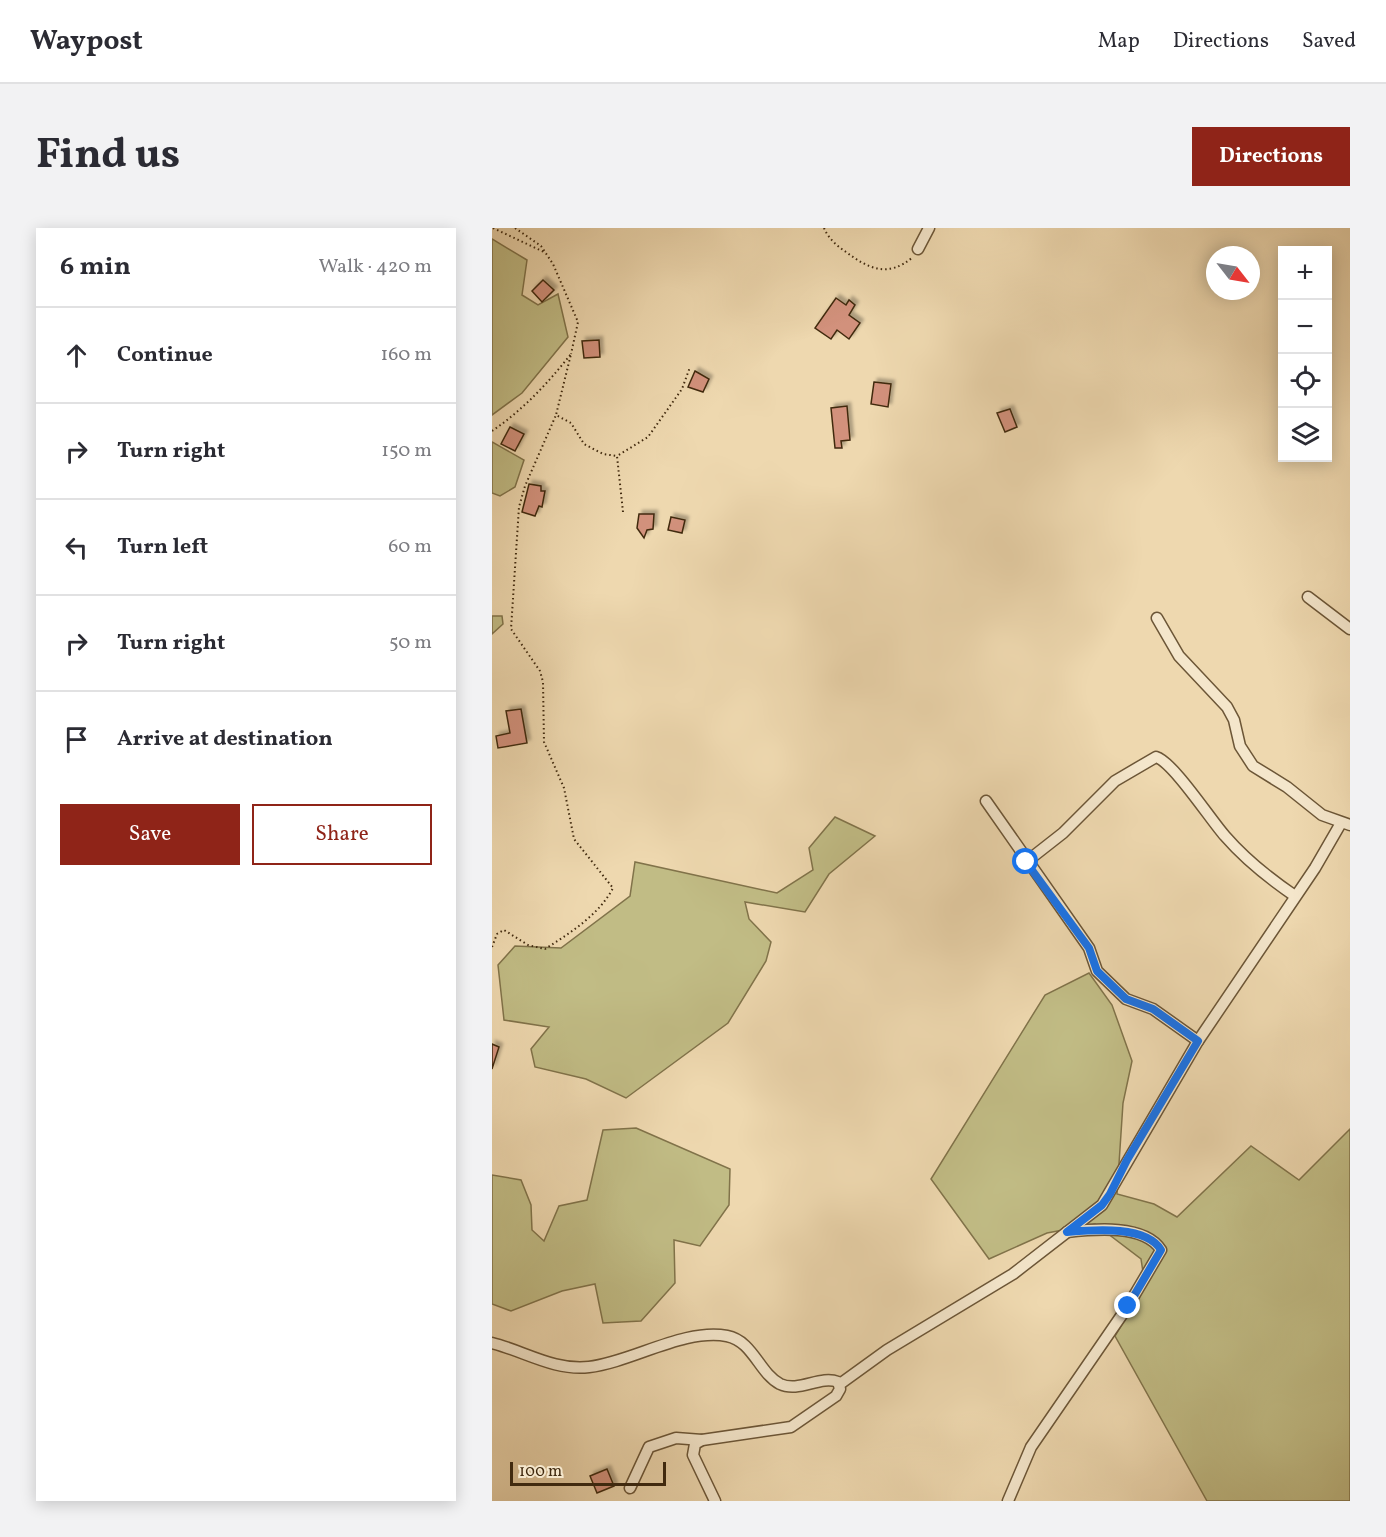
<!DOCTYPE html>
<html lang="en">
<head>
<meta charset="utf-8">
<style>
	body { margin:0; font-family:Vollkorn,serif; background:#f2f2f3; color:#2b2b33 }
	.controls { position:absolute; right:18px; top:18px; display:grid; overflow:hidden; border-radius:0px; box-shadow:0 3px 15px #0003 }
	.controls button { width:54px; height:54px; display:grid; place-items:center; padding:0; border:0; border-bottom:2px solid #e1e1e2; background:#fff; color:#2b2b33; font:30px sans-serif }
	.compass { position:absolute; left:714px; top:18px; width:54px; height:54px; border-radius:50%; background:#fff; box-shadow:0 3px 15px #0003; rotate:121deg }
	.scale { position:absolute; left:18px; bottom:15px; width:156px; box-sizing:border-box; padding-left:6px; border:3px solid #412a0f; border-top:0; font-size:16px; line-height:21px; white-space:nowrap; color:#412a0f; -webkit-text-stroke:4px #f4e6cb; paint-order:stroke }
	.stop { position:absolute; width:18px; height:18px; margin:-14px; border:4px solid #1a73e8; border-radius:50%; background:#fff }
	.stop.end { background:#1a73e8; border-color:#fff; box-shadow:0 2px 6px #0008 }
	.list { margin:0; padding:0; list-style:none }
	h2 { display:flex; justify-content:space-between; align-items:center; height:78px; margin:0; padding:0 24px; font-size:26px }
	h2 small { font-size:20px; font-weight:400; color:#7c7c81 }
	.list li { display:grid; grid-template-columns:39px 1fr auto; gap:18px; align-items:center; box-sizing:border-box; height:96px; padding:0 24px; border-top:2px solid #e1e1e2 }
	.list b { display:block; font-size:22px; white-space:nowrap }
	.list em { font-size:20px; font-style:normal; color:#7c7c81 }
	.actions { display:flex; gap:12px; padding:18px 24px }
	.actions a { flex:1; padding:14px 0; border:2px solid #8f2418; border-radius:0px; text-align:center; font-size:21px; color:#8f2418 }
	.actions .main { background:#8f2418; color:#fff }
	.icon { flex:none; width:33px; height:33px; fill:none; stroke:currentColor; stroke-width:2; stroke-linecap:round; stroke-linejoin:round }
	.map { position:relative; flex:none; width:858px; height:1273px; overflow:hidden; border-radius:0px }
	header { display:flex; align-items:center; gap:36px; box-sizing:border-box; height:84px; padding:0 30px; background:#fff; border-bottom:2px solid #e1e1e2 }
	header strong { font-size:28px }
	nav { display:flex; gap:33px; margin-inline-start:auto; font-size:21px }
	.intro { display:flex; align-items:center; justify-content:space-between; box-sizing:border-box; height:144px; padding:0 36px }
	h1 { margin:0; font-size:42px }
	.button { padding:15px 27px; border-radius:0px; background:#8f2418; color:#fff; font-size:21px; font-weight:700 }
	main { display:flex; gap:36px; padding:0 36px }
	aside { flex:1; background:#fff; border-radius:0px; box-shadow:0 3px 15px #0003 }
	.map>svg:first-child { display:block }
</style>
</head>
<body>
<header>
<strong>Waypost</strong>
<nav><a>Map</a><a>Directions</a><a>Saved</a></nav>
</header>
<div class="intro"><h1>Find us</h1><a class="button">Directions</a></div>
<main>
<aside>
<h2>6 min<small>Walk · 420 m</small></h2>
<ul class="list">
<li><svg class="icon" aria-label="ahead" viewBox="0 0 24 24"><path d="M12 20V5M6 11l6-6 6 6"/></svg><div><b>Continue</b></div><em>160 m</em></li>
<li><svg class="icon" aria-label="right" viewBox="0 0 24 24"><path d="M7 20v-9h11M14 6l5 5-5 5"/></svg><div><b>Turn right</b></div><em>150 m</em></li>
<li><svg class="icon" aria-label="left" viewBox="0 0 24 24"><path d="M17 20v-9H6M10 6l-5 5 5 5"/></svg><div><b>Turn left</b></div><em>60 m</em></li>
<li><svg class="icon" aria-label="right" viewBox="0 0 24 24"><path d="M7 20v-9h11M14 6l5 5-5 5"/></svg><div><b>Turn right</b></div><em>50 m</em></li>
<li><svg class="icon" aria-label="arrive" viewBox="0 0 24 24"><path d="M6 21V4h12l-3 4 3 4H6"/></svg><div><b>Arrive at destination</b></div></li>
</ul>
<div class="actions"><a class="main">Save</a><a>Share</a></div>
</aside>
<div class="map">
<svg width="858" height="1273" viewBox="0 0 858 1273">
	<defs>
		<filter id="shadow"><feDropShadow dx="3.5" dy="-3.5" stdDeviation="1.5" flood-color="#0004"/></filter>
	</defs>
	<rect width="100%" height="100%" fill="#eed8af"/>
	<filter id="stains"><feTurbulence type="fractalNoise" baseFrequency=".00333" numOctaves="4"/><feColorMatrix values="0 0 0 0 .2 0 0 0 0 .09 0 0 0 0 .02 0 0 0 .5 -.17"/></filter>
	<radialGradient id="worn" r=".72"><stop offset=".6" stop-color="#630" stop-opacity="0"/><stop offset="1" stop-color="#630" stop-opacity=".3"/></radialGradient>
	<g fill="#c1bc85" stroke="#81734a" stroke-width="1.5">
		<polygon points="0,11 35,32 30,67 46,77 66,66 76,109 30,165 0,187"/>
		<polygon points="0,214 32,232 23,259 8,268 0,265"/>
		<polygon points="0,388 10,388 11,396 0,406"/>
		<polygon points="343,589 383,608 337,646 313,684 253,674 257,691 279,714 274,733 236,795 134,870 94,851 43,839 39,821 57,799 12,792 6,737 23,718 69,720 138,668 143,634 285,665 321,642 317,620"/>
		<polygon points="597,745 620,777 640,833 631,875 625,966 662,976 685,989 759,918 807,952 858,901 858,1273 715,1273 623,1108 653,1057 649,1031 603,996 555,1005 497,1031 439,951 553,767"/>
		<polygon points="144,900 238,941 237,977 208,1018 182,1012 183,1055 149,1093 111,1095 103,1056 70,1063 19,1083 0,1076 0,947 29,952 39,977 40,1002 52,1013 67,978 95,972 111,902"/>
	</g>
	<g fill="#d2917b" stroke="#412a0f" stroke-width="1.5" filter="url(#shadow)">
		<polygon points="51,52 62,62 50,74 40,63"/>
		<polygon points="344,70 354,77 357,72 363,77 357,87 368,95 357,111 345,102 339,111 323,100"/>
		<polygon points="107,112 108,129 92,130 90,113"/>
		<polygon points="203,143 217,151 211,164 196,159"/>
		<polygon points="382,154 399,156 396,179 379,176"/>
		<polygon points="355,178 358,212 349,213 350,220 343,220 339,180"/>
		<polygon points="518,181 525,199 513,204 505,185"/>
		<polygon points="18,199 32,206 23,223 9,216"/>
		<polygon points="37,256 49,258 49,263 53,263 50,279 47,278 43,288 30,284"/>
		<polygon points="147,286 162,286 161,301 155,302 152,310 145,300"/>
		<polygon points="179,289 193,292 190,305 176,302"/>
		<polygon points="29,481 35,515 6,520 4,508 18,505 14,483"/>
		<polygon points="0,816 7,819 0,841"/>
		<polygon points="115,1241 122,1258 105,1265 98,1248"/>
	</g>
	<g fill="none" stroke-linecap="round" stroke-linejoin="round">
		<g stroke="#6c5637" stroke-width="13">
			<g id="street">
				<polyline points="426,21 437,0"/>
				<polyline points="816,369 858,401"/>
				<polyline points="665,390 687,428 735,479 742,492 748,518 761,538 795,559 830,587 858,597"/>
				<polyline points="494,573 597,720 605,743 634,771 661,781 706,813"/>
				<path d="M 534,634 L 571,605 L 623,553 L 664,529 C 681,534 718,591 733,608 C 753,631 778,651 803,668"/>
				<path d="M 0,1115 C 32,1123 62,1143 97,1139 C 140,1134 192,1100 235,1108 C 261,1113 267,1145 288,1156 C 307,1165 328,1147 346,1154 L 348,1161 L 344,1168 L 299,1199 L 210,1212 L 203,1216 L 201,1227 L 223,1273"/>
				<polyline points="348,1156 395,1122 521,1046 610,977 706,813 823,640 849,595"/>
				<polyline points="138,1260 157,1219 184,1210 210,1212"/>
				<path d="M 516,1273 L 539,1219 L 636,1078 L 669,1022 C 653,996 602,1001 575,1004"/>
			</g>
		</g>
		<g stroke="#412a0f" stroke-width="2" stroke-dasharray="1.5 3" stroke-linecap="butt">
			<polyline points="1,0 52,24"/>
			<polyline points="23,0 49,18 61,36 86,94 79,126"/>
			<path d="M 332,0 C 336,10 345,18 354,24 C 377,41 396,50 421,29"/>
			<path d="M 0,203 C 31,182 56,155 79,126 L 64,187 L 79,195 L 92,216 L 111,226 L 125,228"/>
			<polyline points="131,284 125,228 156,209 190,161 198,139"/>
			<path d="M 0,719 L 5,706 L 12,702 L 36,717 L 53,721 C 78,705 107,687 121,660 L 82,611 L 72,560 L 52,514 L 51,454 L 48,443 L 19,401 L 27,279 L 33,258 L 64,187"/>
		</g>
		<use href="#street" stroke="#f4e6cb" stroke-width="10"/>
	</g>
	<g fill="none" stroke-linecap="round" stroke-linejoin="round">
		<path stroke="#1a73e8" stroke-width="8" d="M 534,634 L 597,720 L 605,743 L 634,771 L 661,781 L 706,813 L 635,932 L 618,966 L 610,977 L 575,1004 C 601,1002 654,997 669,1022 L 636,1078"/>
	</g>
	<rect width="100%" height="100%" filter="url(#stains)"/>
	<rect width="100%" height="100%" fill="url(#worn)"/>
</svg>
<div class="controls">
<button>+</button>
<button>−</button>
<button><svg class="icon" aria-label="locate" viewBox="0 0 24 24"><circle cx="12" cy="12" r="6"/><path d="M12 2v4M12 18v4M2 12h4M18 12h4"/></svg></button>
<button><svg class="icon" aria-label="layers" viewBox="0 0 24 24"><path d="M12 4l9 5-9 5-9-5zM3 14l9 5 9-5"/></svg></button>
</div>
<svg class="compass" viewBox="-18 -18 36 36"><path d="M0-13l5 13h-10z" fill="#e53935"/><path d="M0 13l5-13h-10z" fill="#7c7c81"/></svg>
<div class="scale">100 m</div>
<div class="stop" style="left:534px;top:634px"></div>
<div class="stop end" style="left:636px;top:1078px"></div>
</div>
</main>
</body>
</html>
